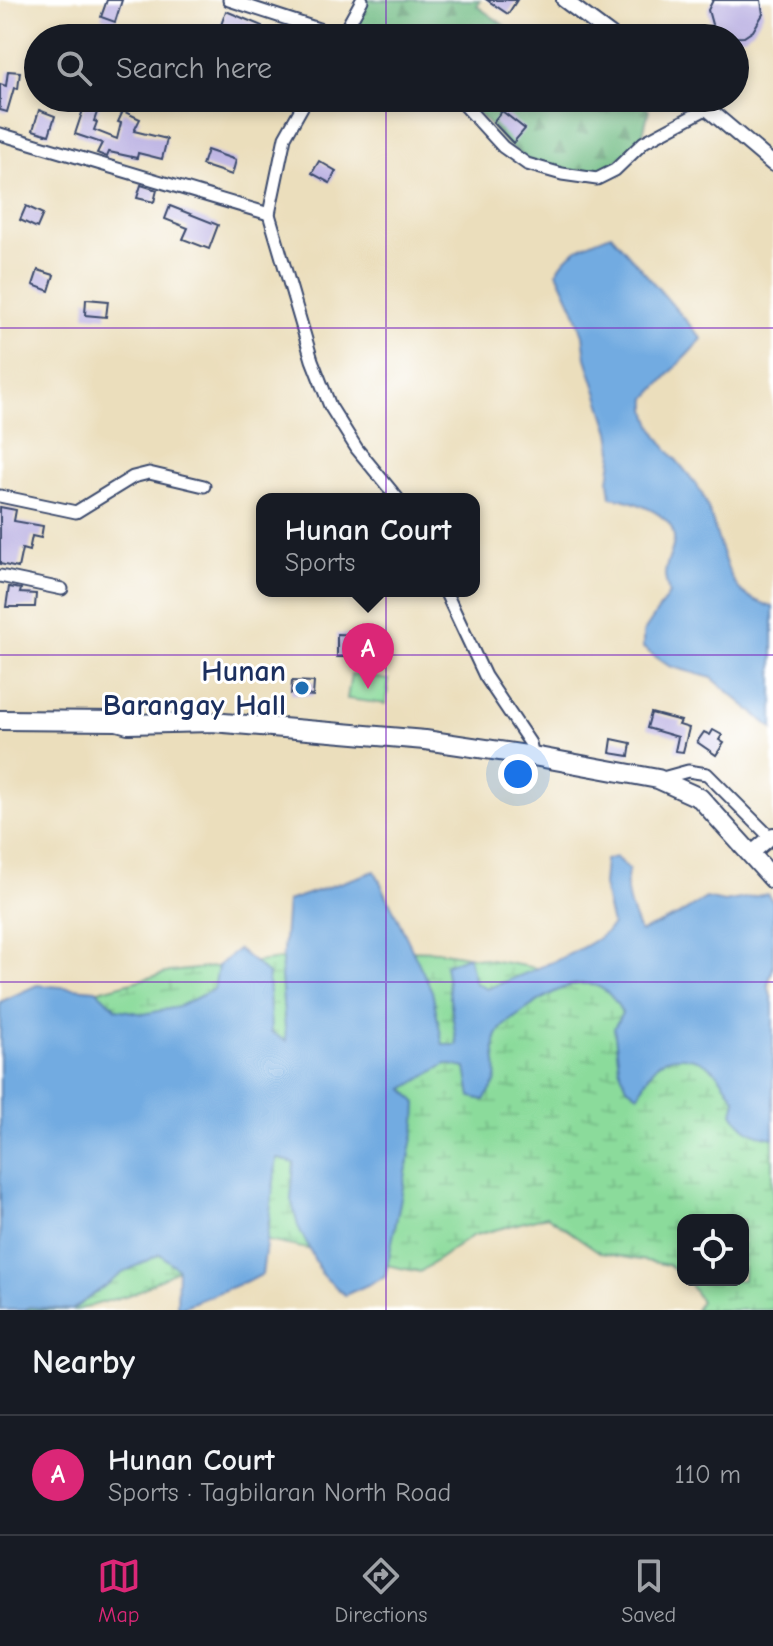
<!DOCTYPE html>
<html lang="en">
<head>
<meta charset="utf-8">
<style>
	body { margin:0; font-family:"Comic Neue",sans-serif; background:#242831; color:#f1f3f6 }
	.controls { position:absolute; right:24px; bottom:24px; display:grid; overflow:hidden; border-radius:16px; box-shadow:0 4px 12px #0003 }
	.controls button { width:72px; height:72px; display:grid; place-items:center; padding:0; border:0; border-bottom:2px solid #363941; background:#171b24; color:#f1f3f6; font:40px sans-serif }
	.you { position:absolute; left:518px; top:774px; width:28px; height:28px; margin:-20px; border:6px solid #fff; border-radius:50%; background:#1a73e8; box-shadow:0 0 0 12px #1a73e833 }
	.badge { display:grid; place-items:center; width:52px; height:52px; border-radius:50%; background:#db2777; color:#fff; font-size:26px; font-weight:700 }
	.pin { position:absolute; translate:-50% -66px; filter:drop-shadow(0 2px 4px #0008) }
	.pin::after { content:''; position:absolute; top:42px; width:28px; height:24px; background:inherit; clip-path:polygon(0 0,100% 0,50% 100%) }
	.popup { position:absolute; left:256px; top:493px; width:224px; height:104px; box-sizing:border-box; display:grid; place-content:center; border-radius:16px; background:#171b24; filter:drop-shadow(0 2px 6px #0005); font-size:26px; white-space:nowrap; color:#9ea1a6 }
	.popup b { font-size:30px; color:#f1f3f6 }
	.popup::after { content:''; position:absolute; left:50%; top:100%; margin-left:-16px; border:16px solid transparent; border-top-color:#171b24 }
	.list { margin:0; padding:0; list-style:none }
	h2 { display:flex; justify-content:space-between; align-items:center; height:104px; margin:0; padding:0 32px; font-size:34px }
	h2 small { font-size:26px; font-weight:400; color:#9ea1a6 }
	.list li { display:grid; grid-template-columns:52px 1fr auto; gap:24px; align-items:center; box-sizing:border-box; height:120px; padding:0 32px; border-top:2px solid #363941 }
	.list b { display:block; font-size:30px; white-space:nowrap }
	.list p { margin:0; font-size:26px; white-space:nowrap; color:#9ea1a6 }
	.list em { font-size:26px; font-style:normal; color:#9ea1a6 }
	.icon { flex:none; width:44px; height:44px; fill:none; stroke:currentColor; stroke-width:2; stroke-linecap:round; stroke-linejoin:round }
	.map { position:relative; flex:none; width:773px; height:1310px; overflow:hidden }
	.search { position:absolute; background:#171b24; box-shadow:0 4px 12px #0003; left:24px; right:24px; top:24px; height:88px; display:flex; align-items:center; gap:20px; box-sizing:border-box; padding:0 28px; border-radius:44px; color:#9ea1a6; font-size:30px }
	.sheet { height:224px; background:#171b24 }
	nav { display:flex; justify-content:space-around; align-items:center; box-sizing:border-box; height:112px; border-top:2px solid #363941; background:#171b24; font-size:22px; color:#9ea1a6 }
	nav a { display:grid; justify-items:center; gap:4px }
	nav .on { color:#db2777 }
	.map>svg:first-child { display:block }
</style>
</head>
<body>
<div class="map">
<svg width="773" height="1310" viewBox="0 0 773 1310">
	<defs>
		<pattern id="forest-firs" width="22" height="20" patternUnits="userSpaceOnUse" patternTransform="scale(2)"><rect width="22" height="20" fill="#70bb83"/><path d="M5 1l3.5 6h-7zM16 11l3.5 6h-7z" fill="#5b986e"/></pattern>
		<pattern id="wetland-marsh" width="20" height="14" patternUnits="userSpaceOnUse" patternTransform="scale(2)"><rect width="20" height="14" fill="#8bdb9b"/><path d="M1 5h8M5 5V1M11 12h8M15 12V8" fill="none" stroke="#77bc88"/></pattern>
	</defs>
	<rect width="100%" height="100%" fill="#fff"/>
	<filter id="ink" filterUnits="userSpaceOnUse"><feTurbulence type="fractalNoise" baseFrequency=".0125" numOctaves="2"/><feDisplacementMap in="SourceGraphic" scale="16" xChannelSelector="R" yChannelSelector="G"/><feConvolveMatrix kernelMatrix="1 2 1 2 8 2 1 2 1" color-interpolation-filters="sRGB"/></filter>
	<filter id="wash" filterUnits="userSpaceOnUse"><feTurbulence type="fractalNoise" baseFrequency=".006" numOctaves="4" result="noise"/><feDisplacementMap in="SourceGraphic" scale="32" xChannelSelector="R" yChannelSelector="G"/><feGaussianBlur stdDeviation="1.8" result="paint"/><feColorMatrix in="noise" values="0 0 0 0 0 0 0 0 0 0 0 0 0 0 0 0 0 1.4 0 .05"/><feComposite in="paint" operator="in"/></filter>
	<g filter="url(#wash)">
		<rect width="100%" height="100%" fill="#ebdebc"/>
		<polygon fill="#8bdb9b" stroke="#53857c" stroke-width="2" points="351,674 389,680 386,704 347,699"/>
		<g fill="url(#forest-firs)" stroke="#467570" stroke-width="2">
			<polygon points="367,0 480,0 477,6 522,38 357,38 349,34"/>
			<polygon points="464,98 636,98 649,110 642,138 612,166 596,174 562,169 528,160 507,144"/>
		</g>
		<polygon fill="url(#wetland-marsh)" stroke="#53857c" stroke-width="2" points="367,949 438,951 548,970 612,970 700,1041 773,1108 773,1310 695,1310 701,1301 687,1280 743,1280 743,1220 683,1220 683,1277 668,1265 601,1253 547,1216 472,1236 420,1272 239,1235 135,1293 77,1310 0,1310 0,1017 170,972"/>
		<g fill="#72abe1" stroke="#466da0" stroke-width="2">
			<path d="M 611,234 L 702,339 L 647,398 C 643,434 684,463 701,492 C 716,521 720,559 736,585 C 743,596 761,604 773,607 L 773,729 L 712,678 L 669,666 L 643,648 L 643,633 L 669,594 C 668,588 665,581 665,575 C 665,563 674,551 674,539 C 675,513 630,500 611,497 L 609,481 L 613,451 L 610,432 L 586,358 L 583,335 L 574,309 L 557,272 C 568,249 589,243 611,234 Z"/>
			<path d="M 615,857 L 629,869 C 622,891 632,911 640,932 L 677,916 L 706,898 L 724,902 L 767,894 L 773,902 L 773,968 L 768,984 L 773,1004 L 773,1138 C 753,1135 743,1130 733,1113 L 736,1100 C 729,1091 722,1077 713,1069 C 698,1056 668,1051 655,1067 C 648,1075 643,1086 638,1095 L 627,1087 L 619,1067 L 614,1028 L 622,1013 C 598,963 558,987 524,1011 C 515,1018 502,1024 497,1035 C 491,1048 499,1065 496,1079 C 495,1086 488,1094 484,1100 L 471,1097 L 466,1068 L 446,1064 L 404,1089 L 417,1103 L 416,1123 L 385,1277 L 345,1295 L 322,1275 L 298,1226 L 291,1199 L 294,1163 L 277,1158 L 262,1275 L 177,1309 L 178,1269 L 160,1254 L 124,1272 L 72,1310 L 29,1307 L 24,1310 L 0,1310 L 0,1002 L 37,985 L 96,990 L 117,1009 L 144,1014 L 178,1007 L 214,989 L 218,966 L 238,949 L 268,974 L 271,1032 L 286,1041 L 281,977 L 287,901 L 375,871 L 432,991 L 443,1045 L 457,1045 L 445,965 L 468,956 L 475,983 L 487,989 C 515,977 599,947 612,925 L 603,885 L 605,860 Z"/>
		</g>
		<g id="blocks">
			<g fill="#bab0e2">
				<polygon points="107,0 122,0 115,22 101,17"/>
				<polygon points="487,0 517,0 508,14"/>
				<polygon points="713,0 761,0 763,14 753,31 744,37 708,38 713,28 708,10"/>
				<polygon points="226,11 262,26 257,38 249,38 220,28"/>
				<polygon points="8,71 20,72 18,89 14,88 7,112 0,110 0,84 6,86"/>
				<polygon points="87,98 101,101 94,121 97,122 94,130 117,139 121,123 118,122 123,111 140,119 134,131 167,139 162,159 138,153 137,158 109,152 107,157 97,153 102,143 75,134"/>
				<polygon points="39,110 55,116 49,135 33,130"/>
				<polygon points="502,111 525,129 513,143 493,122"/>
				<polygon points="207,150 236,160 232,175 202,165"/>
				<polygon points="319,161 336,171 330,183 312,173"/>
				<polygon points="141,185 157,190 154,202 137,198"/>
				<polygon points="26,206 43,214 37,228 20,220"/>
				<polygon points="170,206 218,225 209,249 183,239 188,228 165,219"/>
				<polygon points="38,270 54,275 49,291 33,285"/>
				<polygon points="86,299 108,301 106,317 85,315"/>
				<polygon points="0,507 16,510 14,521 43,526 41,538 32,536 29,551 22,549 18,568 0,564"/>
				<polygon points="9,587 21,589 20,593 36,594 35,607 6,607"/>
				<polygon points="337,634 356,635 356,657 337,657"/>
				<polygon points="292,681 314,682 313,696 291,694"/>
				<polygon points="651,713 681,721 679,725 689,728 683,752 675,751 678,737 647,728"/>
				<polygon points="713,730 722,735 719,740 724,743 716,755 697,742 704,732 710,735"/>
				<polygon points="612,739 631,743 629,756 610,753"/>
			</g>
		</g>
	</g>
	<g filter="url(#ink)">
		<use href="#blocks" fill-opacity="0" stroke="#3a496c" stroke-width="2"/>
		<g fill="none" stroke-linecap="round" stroke-linejoin="round">
			<g stroke="#3a496c" stroke-width="15">
				<g id="minor">
					<polyline points="229,0 346,38"/>
					<polyline points="341,38 362,0"/>
					<polyline points="307,98 285,137 269,214 312,360 330,406 357,449 398,499"/>
					<polyline points="458,98 503,147 527,164 562,174 597,179 615,170 644,142 708,108"/>
					<polyline points="0,134 269,214"/>
					<polyline points="0,496 76,512 133,477 149,473 204,486"/>
					<polyline points="0,576 62,589"/>
					<polyline points="445,591 485,676 530,743 533,756"/>
					<polyline points="659,779 688,771 707,774 770,837"/>
				</g>
			</g>
			<g stroke="#3a496c" stroke-width="18">
				<g id="tertiary">
					<polyline points="564,0 615,38"/>
					<polyline points="695,98 773,164"/>
					<polyline points="752,853 773,835"/>
				</g>
			</g>
			<g stroke="#3a496c" stroke-width="22">
				<polyline id="primary" points="0,720 117,721 128,724 212,722 425,740 533,756 658,779 700,798 773,879"/>
			</g>
			<use href="#minor" stroke="#fff" stroke-width="11"/>
			<use href="#tertiary" stroke="#fff" stroke-width="14"/>
			<use href="#primary" stroke="#fff" stroke-width="18"/>
		</g>
	</g>
	<path fill="none" stroke="#7b2cbf" stroke-width="2" stroke-opacity="0.55" d="M 386,0 L 386,38M 386,98 L 386,1310M 0,328 L 773,328M 0,655 L 773,655M 0,982 L 773,982"/>
	<circle fill="#1f6fb2" stroke="#fff" stroke-width="3" cx="302" cy="688" r="8"/>
	<g text-anchor="middle" stroke-width="6" stroke-linejoin="round" paint-order="stroke">
		<g font-size="30" font-weight="bold" fill="#1b2f5e" stroke="#fff" text-anchor="end">
			<text x="286" y="681">Hunan<tspan x="286" dy="34">Barangay Hall</tspan></text>
		</g>
	</g>
</svg>
<div class="controls">
<button><svg class="icon" aria-label="locate" viewBox="0 0 24 24"><circle cx="12" cy="12" r="6"/><path d="M12 2v4M12 18v4M2 12h4M18 12h4"/></svg></button>
</div>
<div class="you"></div>
<div class="pin badge" style="left:368px;top:689px">A</div>
<div class="popup"><b>Hunan Court</b>Sports</div>
<div class="search"><svg class="icon" aria-label="search" viewBox="0 0 24 24"><circle cx="10" cy="10" r="6"/><path d="M15 15l6 6"/></svg>Search here</div>
</div>
<section class="sheet">
<h2>Nearby<small></small></h2>
<ul class="list">
<li><span class="badge">A</span><div><b>Hunan Court</b><p>Sports · Tagbilaran North Road</p></div><em>110 m</em></li>
</ul>
</section>
<nav>
<a class="on"><svg class="icon" aria-label="map" viewBox="0 0 24 24"><path d="M3 6l6-2 6 2 6-2v14l-6 2-6-2-6 2zM9 4v14M15 6v14"/></svg>Map</a>
<a><svg class="icon" aria-label="directions" viewBox="0 0 24 24"><path d="M12 3l9 9-9 9-9-9zM9 14v-3h6M13 9l2 2-2 2"/></svg>Directions</a>
<a><svg class="icon" aria-label="saved" viewBox="0 0 24 24"><path d="M7 4h10v16l-5-4-5 4z"/></svg>Saved</a>
</nav>
</body>
</html>
